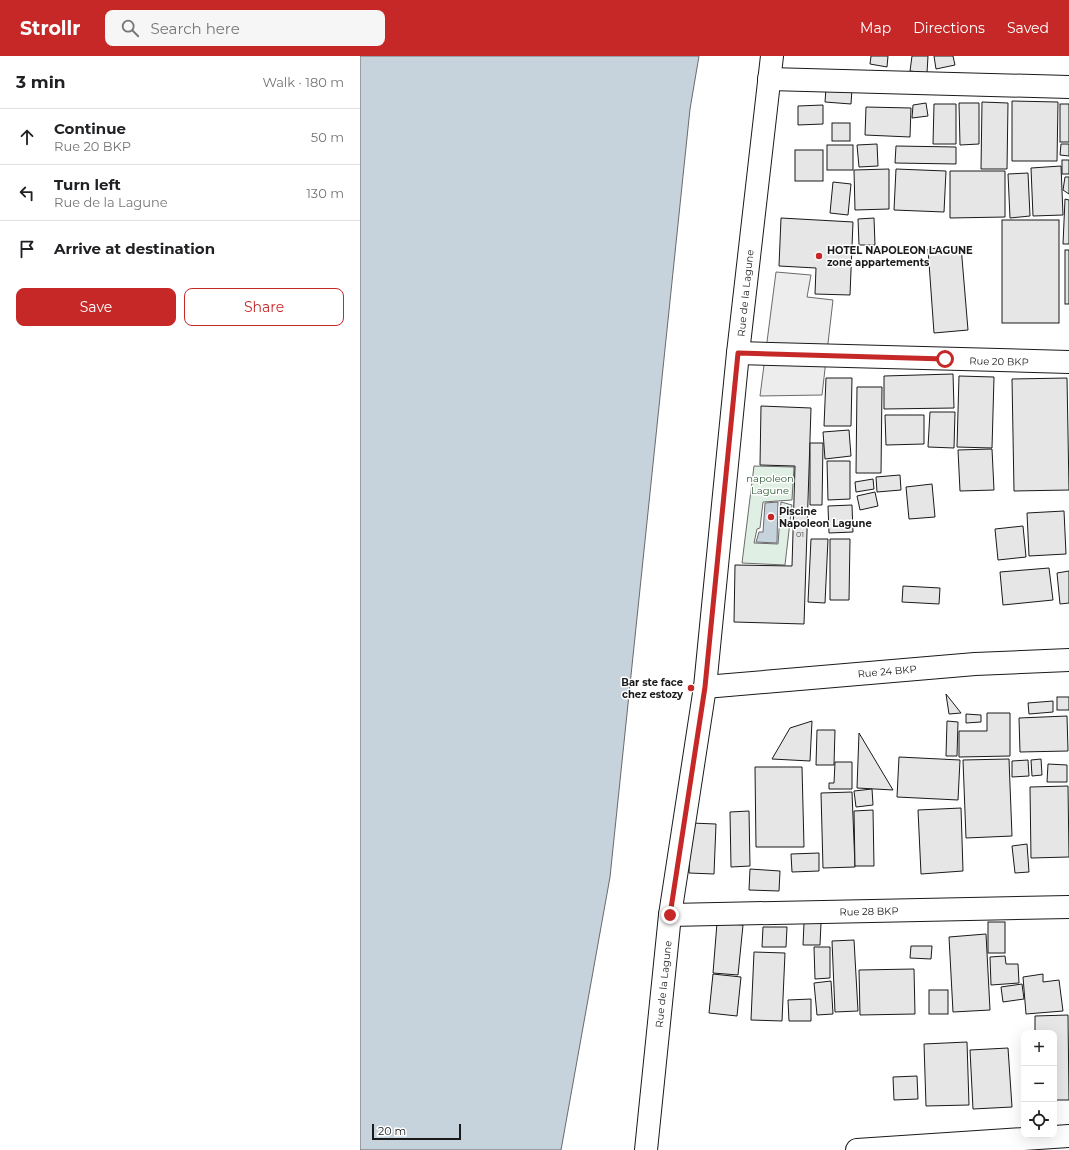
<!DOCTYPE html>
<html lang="en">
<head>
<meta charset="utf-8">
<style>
	body { margin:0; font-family:Montserrat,sans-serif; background:#f6f6f6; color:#202124 }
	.controls { position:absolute; right:12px; bottom:12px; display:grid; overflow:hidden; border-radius:8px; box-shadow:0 4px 16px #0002 }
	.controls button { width:36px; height:36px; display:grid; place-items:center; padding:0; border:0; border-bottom:1px solid #e0e0e0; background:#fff; color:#202124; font:20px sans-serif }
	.scale { position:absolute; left:12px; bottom:10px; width:89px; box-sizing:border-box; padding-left:4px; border:2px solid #1a1a1a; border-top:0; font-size:11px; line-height:14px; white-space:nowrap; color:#1a1a1a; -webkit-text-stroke:3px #fff; paint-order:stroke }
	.stop { position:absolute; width:12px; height:12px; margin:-9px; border:3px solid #c62828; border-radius:50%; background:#fff }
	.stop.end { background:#c62828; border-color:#fff; box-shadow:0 1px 4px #0008 }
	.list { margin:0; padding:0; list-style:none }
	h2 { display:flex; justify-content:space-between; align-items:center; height:52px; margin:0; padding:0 16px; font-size:17px }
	h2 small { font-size:13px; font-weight:400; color:#757577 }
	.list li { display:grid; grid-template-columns:26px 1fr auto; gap:12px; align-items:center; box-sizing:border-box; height:56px; padding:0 16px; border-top:1px solid #e0e0e0 }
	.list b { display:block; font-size:15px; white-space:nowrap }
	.list p { margin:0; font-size:13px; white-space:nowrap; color:#757577 }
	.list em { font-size:13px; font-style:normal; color:#757577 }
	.actions { display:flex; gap:8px; padding:12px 16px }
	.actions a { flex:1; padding:9px 0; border:1px solid #c62828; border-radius:8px; text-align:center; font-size:14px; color:#c62828 }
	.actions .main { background:#c62828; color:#fff }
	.icon { flex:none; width:22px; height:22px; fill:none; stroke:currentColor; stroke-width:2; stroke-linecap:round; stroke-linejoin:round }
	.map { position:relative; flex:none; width:709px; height:1094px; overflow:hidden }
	header { display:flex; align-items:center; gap:24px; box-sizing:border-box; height:56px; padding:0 20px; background:#c62828; color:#fff }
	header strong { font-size:19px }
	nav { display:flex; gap:22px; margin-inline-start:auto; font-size:14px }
	.search { width:280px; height:36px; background:#f6f6f6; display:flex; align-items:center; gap:10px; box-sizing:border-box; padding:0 14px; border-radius:8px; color:#757577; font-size:15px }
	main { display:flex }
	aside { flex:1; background:#fff }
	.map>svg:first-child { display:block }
</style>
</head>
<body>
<header>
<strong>Strollr</strong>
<div class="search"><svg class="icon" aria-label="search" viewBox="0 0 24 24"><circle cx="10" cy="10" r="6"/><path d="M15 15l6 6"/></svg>Search here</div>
<nav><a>Map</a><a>Directions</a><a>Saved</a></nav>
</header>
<main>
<aside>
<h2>3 min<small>Walk · 180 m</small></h2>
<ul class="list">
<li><svg class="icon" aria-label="ahead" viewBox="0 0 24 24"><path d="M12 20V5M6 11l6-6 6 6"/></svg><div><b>Continue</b><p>Rue 20 BKP</p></div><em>50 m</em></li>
<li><svg class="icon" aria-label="left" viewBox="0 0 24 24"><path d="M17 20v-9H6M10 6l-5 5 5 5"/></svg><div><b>Turn left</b><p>Rue de la Lagune</p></div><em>130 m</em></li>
<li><svg class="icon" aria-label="arrive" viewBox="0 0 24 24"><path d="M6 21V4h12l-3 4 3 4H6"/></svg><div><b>Arrive at destination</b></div></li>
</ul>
<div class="actions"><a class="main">Save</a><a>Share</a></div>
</aside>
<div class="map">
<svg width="709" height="1094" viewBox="0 0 709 1094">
	<rect width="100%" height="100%" fill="#fff"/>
	<polygon fill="#e0efe3" stroke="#6a6a6a" points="394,410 434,411 432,444 403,446 400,472 397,473 394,487 418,488 421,446 432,449 425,509 382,507"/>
	<polygon fill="#ededed" stroke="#6a6a6a" points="416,216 451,219 447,241 473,244 462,339 400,340"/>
	<g fill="#c6d2dc" stroke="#6a6a6a">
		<polygon points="0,0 339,0 330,53 250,821 201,1094 0,1094"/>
		<polygon points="418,446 417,487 396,486 399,476 403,476 405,447"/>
	</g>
	<g fill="#e6e6e6" stroke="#1a1a1a">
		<polygon points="511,0 528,0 527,11 510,8"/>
		<polygon points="552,0 568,0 567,17 550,15"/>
		<polygon points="574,0 593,0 595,9 576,13"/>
		<polygon points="466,32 492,33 491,48 465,46"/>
		<polygon points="652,45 698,46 697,105 652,105"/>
		<polygon points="622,46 648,47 647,113 621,113"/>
		<polygon points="566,47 568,60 552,62 553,49"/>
		<polygon points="599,47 619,47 619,88 600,89"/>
		<polygon points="574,48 596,48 596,88 573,88"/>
		<rect x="700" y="48" width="9" height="38"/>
		<polygon points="463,49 463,68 438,69 438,50"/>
		<polygon points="506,51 551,52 550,81 505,79"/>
		<rect x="472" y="67" width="18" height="18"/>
		<polygon points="517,88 518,110 499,111 497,89"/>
		<polygon points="701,88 709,88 709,100 700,99"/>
		<rect x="467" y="89" width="26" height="25"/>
		<polygon points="536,90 596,91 596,108 535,107"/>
		<rect x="435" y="94" width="28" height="31"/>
		<rect x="702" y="104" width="7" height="14"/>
		<polygon points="701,110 703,159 673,160 671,112"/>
		<polygon points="529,113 529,153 495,154 494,114"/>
		<polygon points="536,113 586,115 584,156 534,154"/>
		<polygon points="590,115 645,115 645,161 590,162"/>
		<polygon points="668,117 670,160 650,162 648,118"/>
		<polygon points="705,121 709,121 709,138 703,134"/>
		<polygon points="473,126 491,128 488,159 470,157"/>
		<polygon points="705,143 709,144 709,188 703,188"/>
		<polygon points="421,162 493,166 490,239 455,238 456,212 419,210"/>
		<polygon points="514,162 515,189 499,189 498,163"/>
		<rect x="642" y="164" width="57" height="103"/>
		<polygon points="601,190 608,274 574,277 568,193"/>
		<rect x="705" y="194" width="4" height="54"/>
		<polygon points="593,318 594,352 524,353 524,320"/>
		<polygon points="599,320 634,321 632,392 597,391"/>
		<polygon points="466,322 492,322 491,370 464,370"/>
		<polygon points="707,322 709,434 654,435 652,323"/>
		<polygon points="497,331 522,331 521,417 496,417"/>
		<polygon points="401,350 451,352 444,568 374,566 375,509 432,510 435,410 400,409"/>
		<polygon points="570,356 595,356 594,392 568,391"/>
		<polygon points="525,359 564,359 564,388 526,389"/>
		<polygon points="489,374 491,400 465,403 463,376"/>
		<polygon points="450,387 463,387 462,449 450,449"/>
		<polygon points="632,393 634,434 600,435 598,394"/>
		<polygon points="467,405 490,405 490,443 468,444"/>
		<polygon points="540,419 541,434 517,436 516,421"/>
		<polygon points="513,423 514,433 496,436 495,426"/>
		<polygon points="572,428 575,461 549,463 546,431"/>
		<polygon points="515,436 518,450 500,454 497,440"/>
		<polygon points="492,449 493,476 469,477 468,450"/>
		<polygon points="704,455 706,498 669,500 667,457"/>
		<polygon points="663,470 666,501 638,504 635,473"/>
		<polygon points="451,483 468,483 465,547 448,546"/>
		<polygon points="470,483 490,483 489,544 470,544"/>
		<polygon points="689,512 693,544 643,549 640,516"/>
		<polygon points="709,515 709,547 700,548 697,517"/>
		<polygon points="543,530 580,532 579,548 542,546"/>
		<polygon points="586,638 601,657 589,658"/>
		<rect x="697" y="641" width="12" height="13"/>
		<polygon points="693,645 693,656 669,658 668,647"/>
		<polygon points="627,657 650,657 650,700 599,701 599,675 627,675"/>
		<polygon points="606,658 621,659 621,666 606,667"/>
		<polygon points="707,660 708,695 660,696 659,662"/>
		<polygon points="452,665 450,705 412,703 430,672"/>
		<polygon points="587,665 598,666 597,700 586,700"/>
		<polygon points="457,674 475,674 474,709 456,709"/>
		<polygon points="499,677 533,734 497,732"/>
		<polygon points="539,701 600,704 598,744 537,741"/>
		<polygon points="649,703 652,780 606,782 603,704"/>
		<polygon points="681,703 682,719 672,720 671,704"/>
		<polygon points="668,704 669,720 652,721 652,705"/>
		<polygon points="475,706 492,706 492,733 469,733 469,727 474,727"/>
		<polygon points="688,708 707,709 707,726 687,726"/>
		<polygon points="395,711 442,711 444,791 396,791"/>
		<polygon points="708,730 709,801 671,802 670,731"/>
		<polygon points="512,733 513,749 496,751 494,735"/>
		<polygon points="492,736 495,811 463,812 461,737"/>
		<polygon points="601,752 603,815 561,818 558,754"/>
		<polygon points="513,754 514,810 495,810 494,755"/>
		<polygon points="389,755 390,810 371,811 370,756"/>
		<polygon points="331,767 356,768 354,818 329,817"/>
		<polygon points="667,788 669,816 655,817 652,790"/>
		<polygon points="459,797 459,815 432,816 431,798"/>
		<polygon points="390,813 420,815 419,835 389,834"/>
		<rect x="628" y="866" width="17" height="31"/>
		<polygon points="357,867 383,869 378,919 353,917"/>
		<polygon points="444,867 461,867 460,889 443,889"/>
		<polygon points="403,871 427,871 426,891 402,891"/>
		<polygon points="626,878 630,954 593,956 589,881"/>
		<polygon points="494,884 498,955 475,956 472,885"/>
		<polygon points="551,890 572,890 571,903 550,902"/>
		<polygon points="454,891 470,891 470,922 455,923"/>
		<polygon points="394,896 425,897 422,965 391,964"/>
		<polygon points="645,900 646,908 658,908 659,927 631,929 630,901"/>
		<polygon points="554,913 555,958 500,959 499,914"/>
		<polygon points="353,918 381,921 377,960 349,957"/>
		<polygon points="683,918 683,926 699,924 703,955 666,958 663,921"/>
		<polygon points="471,925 473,958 457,959 454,927"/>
		<polygon points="662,928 664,943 643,946 641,931"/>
		<rect x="569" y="934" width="19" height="24"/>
		<polygon points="451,943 451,965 429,965 428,944"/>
		<polygon points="708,959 709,1044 694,1044 694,977 675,977 675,960"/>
		<polygon points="607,986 609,1049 566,1050 564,988"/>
		<polygon points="648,992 652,1051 613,1053 610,994"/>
		<polygon points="557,1020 558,1043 534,1044 533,1021"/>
	</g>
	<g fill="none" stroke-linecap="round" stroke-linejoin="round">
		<g stroke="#1a1a1a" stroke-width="24">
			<g id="minor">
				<polyline points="409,23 709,31"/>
				<polyline points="378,297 709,306"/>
				<polyline points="345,631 615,608 709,604"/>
				<polyline points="310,859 709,851"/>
				<polyline points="286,1094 310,859 345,631 378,297 412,0"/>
				<polyline points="497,1094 709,1080"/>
			</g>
		</g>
		<use href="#minor" stroke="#fff" stroke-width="22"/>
	</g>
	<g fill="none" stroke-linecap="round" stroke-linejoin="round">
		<polyline stroke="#c62828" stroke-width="5" points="310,859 345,631 378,297 585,303"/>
	</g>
	<g fill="#c62828" stroke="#fff" stroke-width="1.5">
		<circle cx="459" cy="200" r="4"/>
		<circle cx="411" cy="461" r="4"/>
		<circle cx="331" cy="632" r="4"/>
	</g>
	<g text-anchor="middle" stroke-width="3" stroke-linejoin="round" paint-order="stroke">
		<g font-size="8" fill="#4d4d4d">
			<text x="440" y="481">01</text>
		</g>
		<g font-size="10" font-weight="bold" fill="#1a1a1a" stroke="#fff" text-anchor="start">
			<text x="467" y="198">HOTEL NAPOLEON LAGUNE<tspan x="467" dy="12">zone appartements</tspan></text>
			<text x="419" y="459">Piscine<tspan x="419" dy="12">Napoleon Lagune</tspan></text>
			<text x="323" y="630" text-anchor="end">Bar ste face<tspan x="323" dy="12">chez estozy</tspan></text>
		</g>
		<g font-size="10" fill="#1a1a1a" stroke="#fff">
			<text transform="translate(385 237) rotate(-84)" y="4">Rue de la Lagune</text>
			<text transform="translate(639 305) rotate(1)" y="4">Rue 20 BKP</text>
			<text transform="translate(527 615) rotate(-5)" y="4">Rue 24 BKP</text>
			<text transform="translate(509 855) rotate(-1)" y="4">Rue 28 BKP</text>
			<text transform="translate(303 928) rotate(-84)" y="4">Rue de la Lagune</text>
		</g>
		<g font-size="10" fill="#2b5a34" stroke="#fff">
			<text x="410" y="426">napoleon<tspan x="410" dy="12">Lagune</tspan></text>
		</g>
	</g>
</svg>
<div class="controls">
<button>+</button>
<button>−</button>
<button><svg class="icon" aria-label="locate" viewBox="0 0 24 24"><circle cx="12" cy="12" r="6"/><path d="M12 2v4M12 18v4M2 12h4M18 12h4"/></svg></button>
</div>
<div class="scale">20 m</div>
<div class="stop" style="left:585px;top:303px"></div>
<div class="stop end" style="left:310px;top:859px"></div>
</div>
</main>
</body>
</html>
